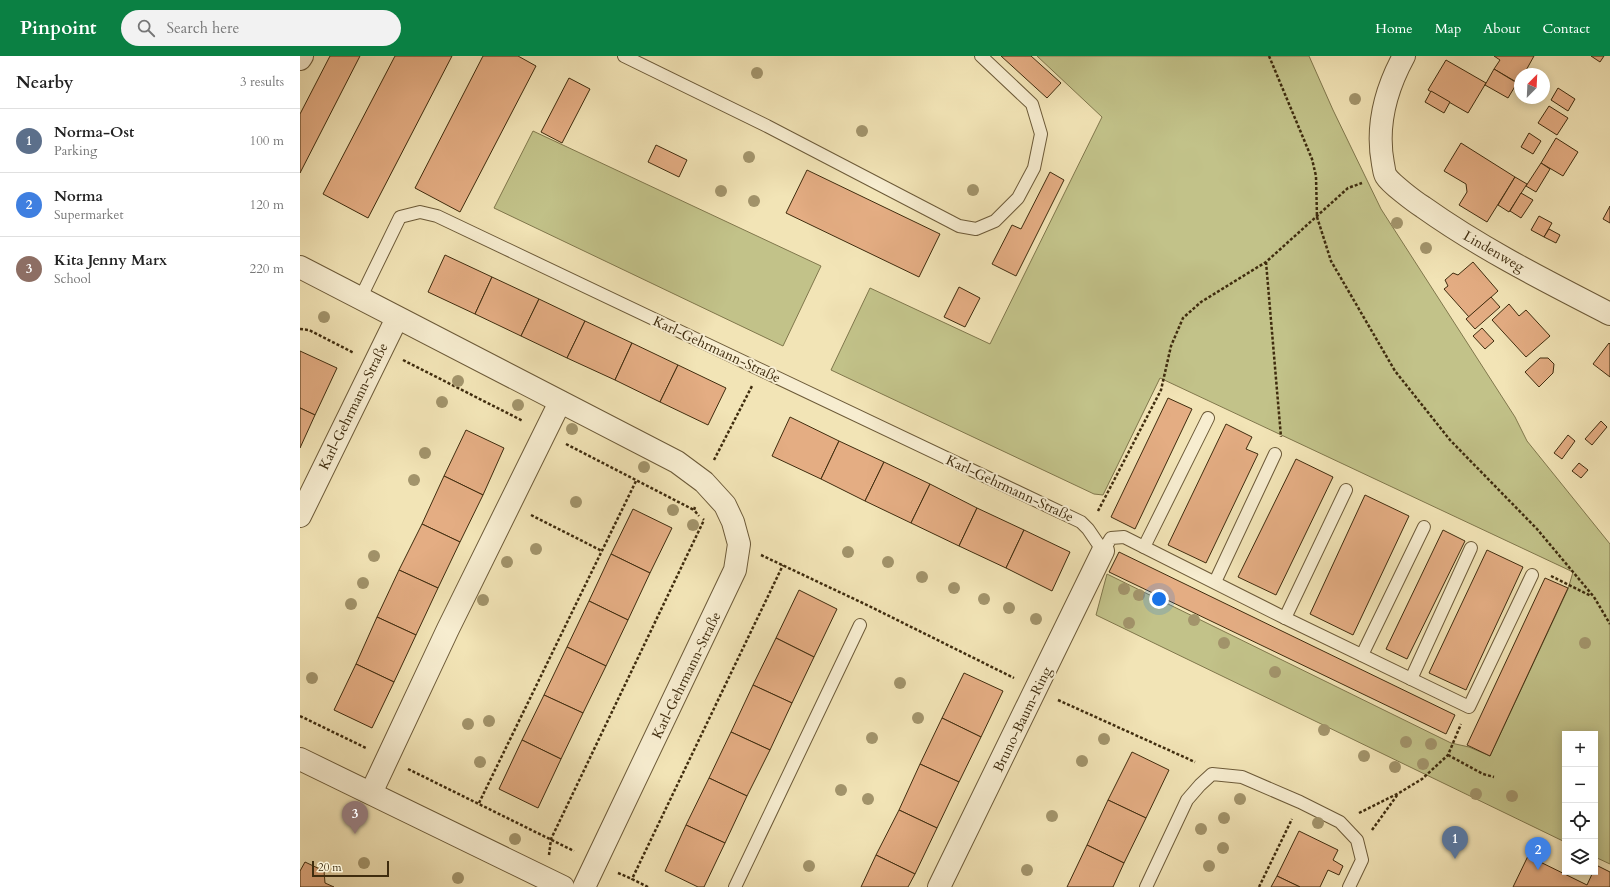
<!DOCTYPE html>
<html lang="en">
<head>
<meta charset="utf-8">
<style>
	body { margin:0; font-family:Cardo,serif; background:#f2f2f2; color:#222 }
	.controls { position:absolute; right:12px; bottom:12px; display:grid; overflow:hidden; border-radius:0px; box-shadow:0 2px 10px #0003 }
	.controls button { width:36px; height:36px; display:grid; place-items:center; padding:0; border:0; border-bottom:1px solid #e0e0e0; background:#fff; color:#222; font:20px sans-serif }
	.compass { position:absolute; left:1214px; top:12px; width:36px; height:36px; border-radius:50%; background:#fff; box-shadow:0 2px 10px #0003; rotate:24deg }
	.scale { position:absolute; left:12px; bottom:10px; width:77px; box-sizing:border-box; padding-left:4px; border:2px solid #3f2c0e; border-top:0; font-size:11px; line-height:14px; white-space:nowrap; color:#3f2c0e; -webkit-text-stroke:3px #f7edd0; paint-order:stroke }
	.you { position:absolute; left:859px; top:543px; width:14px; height:14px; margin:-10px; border:3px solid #fff; border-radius:50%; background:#1a73e8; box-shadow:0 0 0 6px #1a73e833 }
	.badge { display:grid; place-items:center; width:26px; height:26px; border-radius:50%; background:#0b8043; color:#fff; font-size:13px; font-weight:700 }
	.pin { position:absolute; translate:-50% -33px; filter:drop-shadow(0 1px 2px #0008) }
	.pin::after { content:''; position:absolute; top:21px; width:14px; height:12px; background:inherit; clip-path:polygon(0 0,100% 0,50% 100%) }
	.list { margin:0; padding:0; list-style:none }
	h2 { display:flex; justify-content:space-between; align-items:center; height:52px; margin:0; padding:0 16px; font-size:17px }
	h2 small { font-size:13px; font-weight:400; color:#767676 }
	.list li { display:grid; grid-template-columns:26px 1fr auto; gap:12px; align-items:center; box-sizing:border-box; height:64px; padding:0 16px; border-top:1px solid #e0e0e0 }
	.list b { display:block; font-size:15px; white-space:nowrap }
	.list p { margin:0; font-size:13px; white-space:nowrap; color:#767676 }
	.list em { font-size:13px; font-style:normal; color:#767676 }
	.icon { flex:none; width:22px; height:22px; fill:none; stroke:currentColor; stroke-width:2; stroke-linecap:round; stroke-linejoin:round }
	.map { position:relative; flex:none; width:1310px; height:831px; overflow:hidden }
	header { display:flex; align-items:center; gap:24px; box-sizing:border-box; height:56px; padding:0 20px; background:#0b8043; color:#fff }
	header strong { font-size:19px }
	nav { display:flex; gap:22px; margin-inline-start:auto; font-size:14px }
	.search { width:280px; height:36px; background:#f2f2f2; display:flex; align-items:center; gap:10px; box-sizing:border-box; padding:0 14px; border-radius:22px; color:#767676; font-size:15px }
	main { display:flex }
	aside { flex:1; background:#fff }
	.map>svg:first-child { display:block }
</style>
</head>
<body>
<header>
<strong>Pinpoint</strong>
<div class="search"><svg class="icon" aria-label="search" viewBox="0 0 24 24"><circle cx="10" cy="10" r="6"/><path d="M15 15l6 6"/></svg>Search here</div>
<nav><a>Home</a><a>Map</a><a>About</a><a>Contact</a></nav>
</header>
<main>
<aside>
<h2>Nearby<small>3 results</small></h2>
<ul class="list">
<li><span class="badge" style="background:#5c6f8a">1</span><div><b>Norma-Ost</b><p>Parking</p></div><em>100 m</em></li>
<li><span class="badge" style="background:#3f7fe0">2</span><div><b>Norma</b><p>Supermarket</p></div><em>120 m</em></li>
<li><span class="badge" style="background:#8d6e63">3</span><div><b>Kita Jenny Marx</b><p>School</p></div><em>220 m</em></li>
</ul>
</aside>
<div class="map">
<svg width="1310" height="831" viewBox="0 0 1310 831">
	<rect width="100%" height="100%" fill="#f2e4b6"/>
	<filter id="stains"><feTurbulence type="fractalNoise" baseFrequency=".005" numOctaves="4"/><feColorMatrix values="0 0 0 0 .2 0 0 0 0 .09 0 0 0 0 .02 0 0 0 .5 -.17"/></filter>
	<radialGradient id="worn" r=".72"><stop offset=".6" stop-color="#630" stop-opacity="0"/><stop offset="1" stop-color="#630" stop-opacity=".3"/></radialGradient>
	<g fill="#c2c289" stroke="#80774c">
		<polygon points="737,0 1009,0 1033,54 1081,153 1215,361 1227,385 1310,488 1310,808 1295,801 1295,678 1265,678 1265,786 796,559 807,518 1151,687 1169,691 1190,700 1268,533 1273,516 860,322 803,439 794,438 531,314 570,232 690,288 802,61"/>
		<polygon points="233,75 521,210 483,290 194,152"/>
	</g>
	<g fill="#e4ad83" stroke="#3f2c0e">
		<polygon points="30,0 60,0 0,117 0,58"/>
		<polygon points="95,0 152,0 68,162 23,138"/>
		<polygon points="183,0 218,0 236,10 160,156 115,132"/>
		<polygon points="701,0 731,0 761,27 747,42"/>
		<polygon points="1194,0 1234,0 1224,18 1220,18 1220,25 1218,27 1194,13 1200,4"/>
		<polygon points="1291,0 1304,0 1300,6"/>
		<polygon points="1146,4 1186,27 1168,57 1128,34"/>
		<polygon points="1194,13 1217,27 1208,42 1185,29"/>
		<polygon points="269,22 290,33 262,87 241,76"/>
		<polygon points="1258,32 1275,43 1268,55 1251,44"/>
		<polygon points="1131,35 1150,46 1144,57 1125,46"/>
		<polygon points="1249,50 1268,62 1257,79 1238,67"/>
		<polygon points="1229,77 1241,85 1233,98 1221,91"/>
		<polygon points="1256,82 1278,96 1263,120 1241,107"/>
		<polygon points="1161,87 1215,121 1187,166 1159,149 1167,136 1166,128 1144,115"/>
		<polygon points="356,89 387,104 379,121 348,106"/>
		<polygon points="1241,107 1250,113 1236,136 1226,130"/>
		<polygon points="507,114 640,178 619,221 486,157"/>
		<polygon points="750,116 764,124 716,220 692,208 712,169 721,173"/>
		<polygon points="1215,121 1227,128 1209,156 1198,149"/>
		<polygon points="1221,137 1233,144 1221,162 1210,155"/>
		<polygon points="1310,150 1310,167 1303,163"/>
		<polygon points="1239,160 1252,167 1244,181 1231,174"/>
		<polygon points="1249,173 1260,179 1256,187 1244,181"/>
		<polygon points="145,199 192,221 175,258 128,236"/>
		<polygon points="1173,206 1198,235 1169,261 1144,233 1148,230 1145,224 1153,217 1158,219"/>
		<polygon points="192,221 239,243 221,280 175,258"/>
		<polygon points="659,231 680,242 665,271 644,261"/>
		<polygon points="1191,241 1200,251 1175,273 1166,263"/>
		<polygon points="239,243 285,265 267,302 221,280"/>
		<polygon points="1209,248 1219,260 1226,254 1250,280 1226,301 1192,264"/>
		<polygon points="285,265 332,287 315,324 267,302"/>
		<polygon points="1182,272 1194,285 1185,293 1173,280"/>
		<polygon points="332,287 378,309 360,346 315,324"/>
		<polygon points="1309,287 1310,288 1310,321 1293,308"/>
		<polygon points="0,295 37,312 15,359 0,352"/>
		<polygon points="1240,302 1248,302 1254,308 1253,317 1239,331 1225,316"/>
		<polygon points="378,309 426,332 408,369 360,346"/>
		<polygon points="868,342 892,353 835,473 811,461"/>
		<polygon points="0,352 15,359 0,392"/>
		<polygon points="490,361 539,385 521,423 472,400"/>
		<polygon points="1301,365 1307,371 1292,389 1285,383"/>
		<polygon points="926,368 952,381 946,393 958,398 906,507 868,489"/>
		<polygon points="166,374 204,392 183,439 144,420"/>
		<polygon points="1268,379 1275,385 1262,403 1254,397"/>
		<polygon points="539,385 584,406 565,445 521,423"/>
		<polygon points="996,403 1033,421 976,539 938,521"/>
		<polygon points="584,406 630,428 611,467 565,445"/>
		<polygon points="1279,407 1288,414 1281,422 1272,415"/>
		<polygon points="144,420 183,439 160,486 122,468"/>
		<polygon points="630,428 677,452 659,490 611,467"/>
		<polygon points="1065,439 1109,460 1053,579 1010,558"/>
		<polygon points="677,452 724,474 706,512 659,490"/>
		<polygon points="333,453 372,472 350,517 311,498"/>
		<polygon points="122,468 160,486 138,532 99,514"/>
		<polygon points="724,474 770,496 752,535 706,512"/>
		<polygon points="1143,474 1165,485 1107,603 1086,593"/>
		<polygon points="1187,494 1223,511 1166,634 1129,617"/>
		<polygon points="819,496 1155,659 1146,678 809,516"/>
		<polygon points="311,498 350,517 328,564 289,545"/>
		<polygon points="99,514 138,532 116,579 77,561"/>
		<polygon points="1245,522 1268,532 1190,700 1167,689"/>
		<polygon points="499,534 537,553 514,601 476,582"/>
		<polygon points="289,545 328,564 306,610 267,591"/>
		<polygon points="77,561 116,579 94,626 56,608"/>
		<polygon points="476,582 514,601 492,647 453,629"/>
		<polygon points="267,591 306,610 283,657 244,639"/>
		<polygon points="56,608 94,626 72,672 34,654"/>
		<polygon points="664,617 703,635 681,681 642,662"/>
		<polygon points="453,629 492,647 470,694 431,676"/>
		<polygon points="244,639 283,657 261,703 222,684"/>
		<polygon points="642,662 681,681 659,726 620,708"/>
		<polygon points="431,676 470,694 447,740 409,722"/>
		<polygon points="222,684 261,703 238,752 199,733"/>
		<polygon points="832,696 869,714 846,762 808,744"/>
		<polygon points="620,708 659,726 637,772 599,754"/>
		<polygon points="409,722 447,740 425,787 386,769"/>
		<polygon points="808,744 846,762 824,807 787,789"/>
		<polygon points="599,754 637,772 615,818 576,799"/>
		<polygon points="386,769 425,787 404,831 398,831 365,815"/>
		<polygon points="999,775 1038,794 1033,804 1043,810 1039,819 1028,814 1020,831 1000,831 977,820"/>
		<polygon points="787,789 824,807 813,831 767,831"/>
		<polygon points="576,799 615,818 608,831 561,831"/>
		<polygon points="1228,800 1287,829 1293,816 1295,816 1296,809 1310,816 1310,831 1213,831"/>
		<polygon points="5,806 24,815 25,827 34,831 0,831 0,815"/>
		<polygon points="977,820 1000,831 971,831"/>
	</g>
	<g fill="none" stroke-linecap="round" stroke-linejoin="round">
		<g stroke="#6c5a38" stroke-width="14">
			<g id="lane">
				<polyline points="324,0 467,70 659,170 676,173 695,165 718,142 734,112 741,78 732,48 681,0"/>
				<polyline points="60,243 100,161 120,156 137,160 781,466 788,473 803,495 811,482 824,481 985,562 1169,651 1232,519"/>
				<polyline points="844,491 908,362"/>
				<polyline points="915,526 975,398"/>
				<polyline points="985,562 1046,434"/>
				<polyline points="1062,599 1124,471"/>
				<polyline points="1111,623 1171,492"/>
				<polyline points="435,831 560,569"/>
				<polyline points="846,831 887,744 900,729 912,718 942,721 1000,746 1040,766 1057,784 1062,804 1049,831"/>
			</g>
		</g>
		<g stroke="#6c5a38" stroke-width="24">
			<g id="street">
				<path d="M 1104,0 C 1086,33 1076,71 1083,108 C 1084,112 1084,117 1086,120 C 1090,127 1115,146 1123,151 C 1182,193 1246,225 1310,258"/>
				<polyline points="0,3 2,0"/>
				<polyline points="0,211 377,406 404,426 425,449 433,466 439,488 435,514 284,831"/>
				<polyline points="0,460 97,262"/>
				<polyline points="0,703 263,831"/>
				<polyline points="71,737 148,573 260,346"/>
				<polyline points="639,831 803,495"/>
			</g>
		</g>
		<g stroke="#3f2c0e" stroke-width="2.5" stroke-dasharray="3 2" stroke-linecap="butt">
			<polyline points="969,0 1012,103 1016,120 1017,161 1031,205 1095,315 1150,384 1237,473 1294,541 1310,568"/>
			<polyline points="966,206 981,381"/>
			<polyline points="0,273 9,274 54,297"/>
			<polyline points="103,304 223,365"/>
			<polyline points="266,388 394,454"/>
			<polyline points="414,404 452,330"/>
			<polyline points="395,451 394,454 399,460"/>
			<polyline points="798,455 861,334 871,290 883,262 901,246 966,206 1048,132 1062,127"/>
			<polyline points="231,459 302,495"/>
			<polyline points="461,499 569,550 714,622"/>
			<polyline points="1251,520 1291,540"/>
			<polyline points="758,644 895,706"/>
			<polyline points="0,660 66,692"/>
			<polyline points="1148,699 1183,718 1194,721"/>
			<polyline points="108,713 274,795"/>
			<polyline points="179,747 336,425"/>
			<polyline points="1059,757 1099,737 1122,723 1148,699 1161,668"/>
			<polyline points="1072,774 1098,738"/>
			<polyline points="249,799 251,783 404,464 403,463"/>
			<polyline points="318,817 332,823"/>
			<polyline points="348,831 332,823 483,509"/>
			<polyline points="959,831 992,763"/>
		</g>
		<use href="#lane" stroke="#f7edd0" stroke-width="12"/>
		<use href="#street" stroke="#f7edd0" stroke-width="22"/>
	</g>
	<g fill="#a2946b">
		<circle cx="457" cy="17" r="6"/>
		<circle cx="1055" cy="43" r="6"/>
		<circle cx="562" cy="75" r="6"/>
		<circle cx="449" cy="101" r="6"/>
		<circle cx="673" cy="134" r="6"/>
		<circle cx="421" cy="135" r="6"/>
		<circle cx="454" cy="145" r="6"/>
		<circle cx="1097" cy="167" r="6"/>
		<circle cx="1126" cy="192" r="6"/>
		<circle cx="24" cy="261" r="6"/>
		<circle cx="158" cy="325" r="6"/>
		<circle cx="142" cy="346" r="6"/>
		<circle cx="218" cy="349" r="6"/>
		<circle cx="272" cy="373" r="6"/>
		<circle cx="125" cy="397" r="6"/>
		<circle cx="344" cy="411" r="6"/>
		<circle cx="114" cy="424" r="6"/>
		<circle cx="276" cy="446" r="6"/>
		<circle cx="373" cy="454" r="6"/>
		<circle cx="393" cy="469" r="6"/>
		<circle cx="236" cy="493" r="6"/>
		<circle cx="548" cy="496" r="6"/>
		<circle cx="74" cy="500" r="6"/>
		<circle cx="207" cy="506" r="6"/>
		<circle cx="588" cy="506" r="6"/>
		<circle cx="622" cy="521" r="6"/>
		<circle cx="63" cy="527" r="6"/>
		<circle cx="654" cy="532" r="6"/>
		<circle cx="824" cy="533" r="6"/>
		<circle cx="839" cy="539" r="6"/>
		<circle cx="684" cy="543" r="6"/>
		<circle cx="183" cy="544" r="6"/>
		<circle cx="51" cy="548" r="6"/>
		<circle cx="709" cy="552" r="6"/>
		<circle cx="736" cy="563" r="6"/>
		<circle cx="894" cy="564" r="6"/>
		<circle cx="829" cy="567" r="6"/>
		<circle cx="924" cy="587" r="6"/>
		<circle cx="1285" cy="587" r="6"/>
		<circle cx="975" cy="616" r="6"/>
		<circle cx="12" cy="622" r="6"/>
		<circle cx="600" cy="627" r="6"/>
		<circle cx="618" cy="662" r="6"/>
		<circle cx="189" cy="665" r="6"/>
		<circle cx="168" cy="668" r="6"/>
		<circle cx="1024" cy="674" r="6"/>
		<circle cx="572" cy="682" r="6"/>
		<circle cx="804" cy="683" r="6"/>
		<circle cx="1106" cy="686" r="6"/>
		<circle cx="1131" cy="688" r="6"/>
		<circle cx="1064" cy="700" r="6"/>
		<circle cx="782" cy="705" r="6"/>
		<circle cx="180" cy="706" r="6"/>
		<circle cx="1123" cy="708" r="6"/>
		<circle cx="1095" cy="711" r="6"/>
		<circle cx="541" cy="734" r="6"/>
		<circle cx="1176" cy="738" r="6"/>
		<circle cx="1212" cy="740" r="6"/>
		<circle cx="568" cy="743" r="6"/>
		<circle cx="940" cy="743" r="6"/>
		<circle cx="752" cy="760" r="6"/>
		<circle cx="924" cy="762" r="6"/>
		<circle cx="1018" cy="767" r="6"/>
		<circle cx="901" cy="773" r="6"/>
		<circle cx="215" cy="783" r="6"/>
		<circle cx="923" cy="792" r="6"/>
		<circle cx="64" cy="807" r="6"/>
		<circle cx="509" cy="810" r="6"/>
		<circle cx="909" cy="810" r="6"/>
		<circle cx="727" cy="814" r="6"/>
		<circle cx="158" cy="822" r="6"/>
	</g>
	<g text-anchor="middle" stroke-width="4" stroke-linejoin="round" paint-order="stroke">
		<g font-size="14" fill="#3f2c0e" stroke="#f7edd0">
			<text transform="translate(1194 195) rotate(30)" y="5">Lindenweg</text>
			<text transform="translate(417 293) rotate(25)" y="5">Karl-Gehrmann-Straße</text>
			<text transform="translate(53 350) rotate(-64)" y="5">Karl-Gehrmann-Straße</text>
			<text transform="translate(710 432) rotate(25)" y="5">Karl-Gehrmann-Straße</text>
			<text transform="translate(386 619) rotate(-64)" y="5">Karl-Gehrmann-Straße</text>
			<text transform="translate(722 663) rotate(-64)" y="5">Bruno-Baum-Ring</text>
		</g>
	</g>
	<rect width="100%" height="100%" filter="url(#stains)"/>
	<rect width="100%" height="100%" fill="url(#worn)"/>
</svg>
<div class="controls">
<button>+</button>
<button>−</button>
<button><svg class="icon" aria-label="locate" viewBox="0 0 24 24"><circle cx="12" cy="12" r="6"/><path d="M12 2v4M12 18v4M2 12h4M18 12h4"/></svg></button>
<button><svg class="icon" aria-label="layers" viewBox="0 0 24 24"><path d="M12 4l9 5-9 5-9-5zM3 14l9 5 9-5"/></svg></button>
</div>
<svg class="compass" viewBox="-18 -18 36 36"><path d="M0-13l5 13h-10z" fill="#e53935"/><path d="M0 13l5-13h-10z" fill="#767676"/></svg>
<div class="scale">20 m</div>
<div class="you"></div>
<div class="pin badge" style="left:1155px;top:803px;background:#5c6f8a">1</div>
<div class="pin badge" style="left:1238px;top:814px;background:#3f7fe0">2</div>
<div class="pin badge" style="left:55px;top:778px;background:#8d6e63">3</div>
</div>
</main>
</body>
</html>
